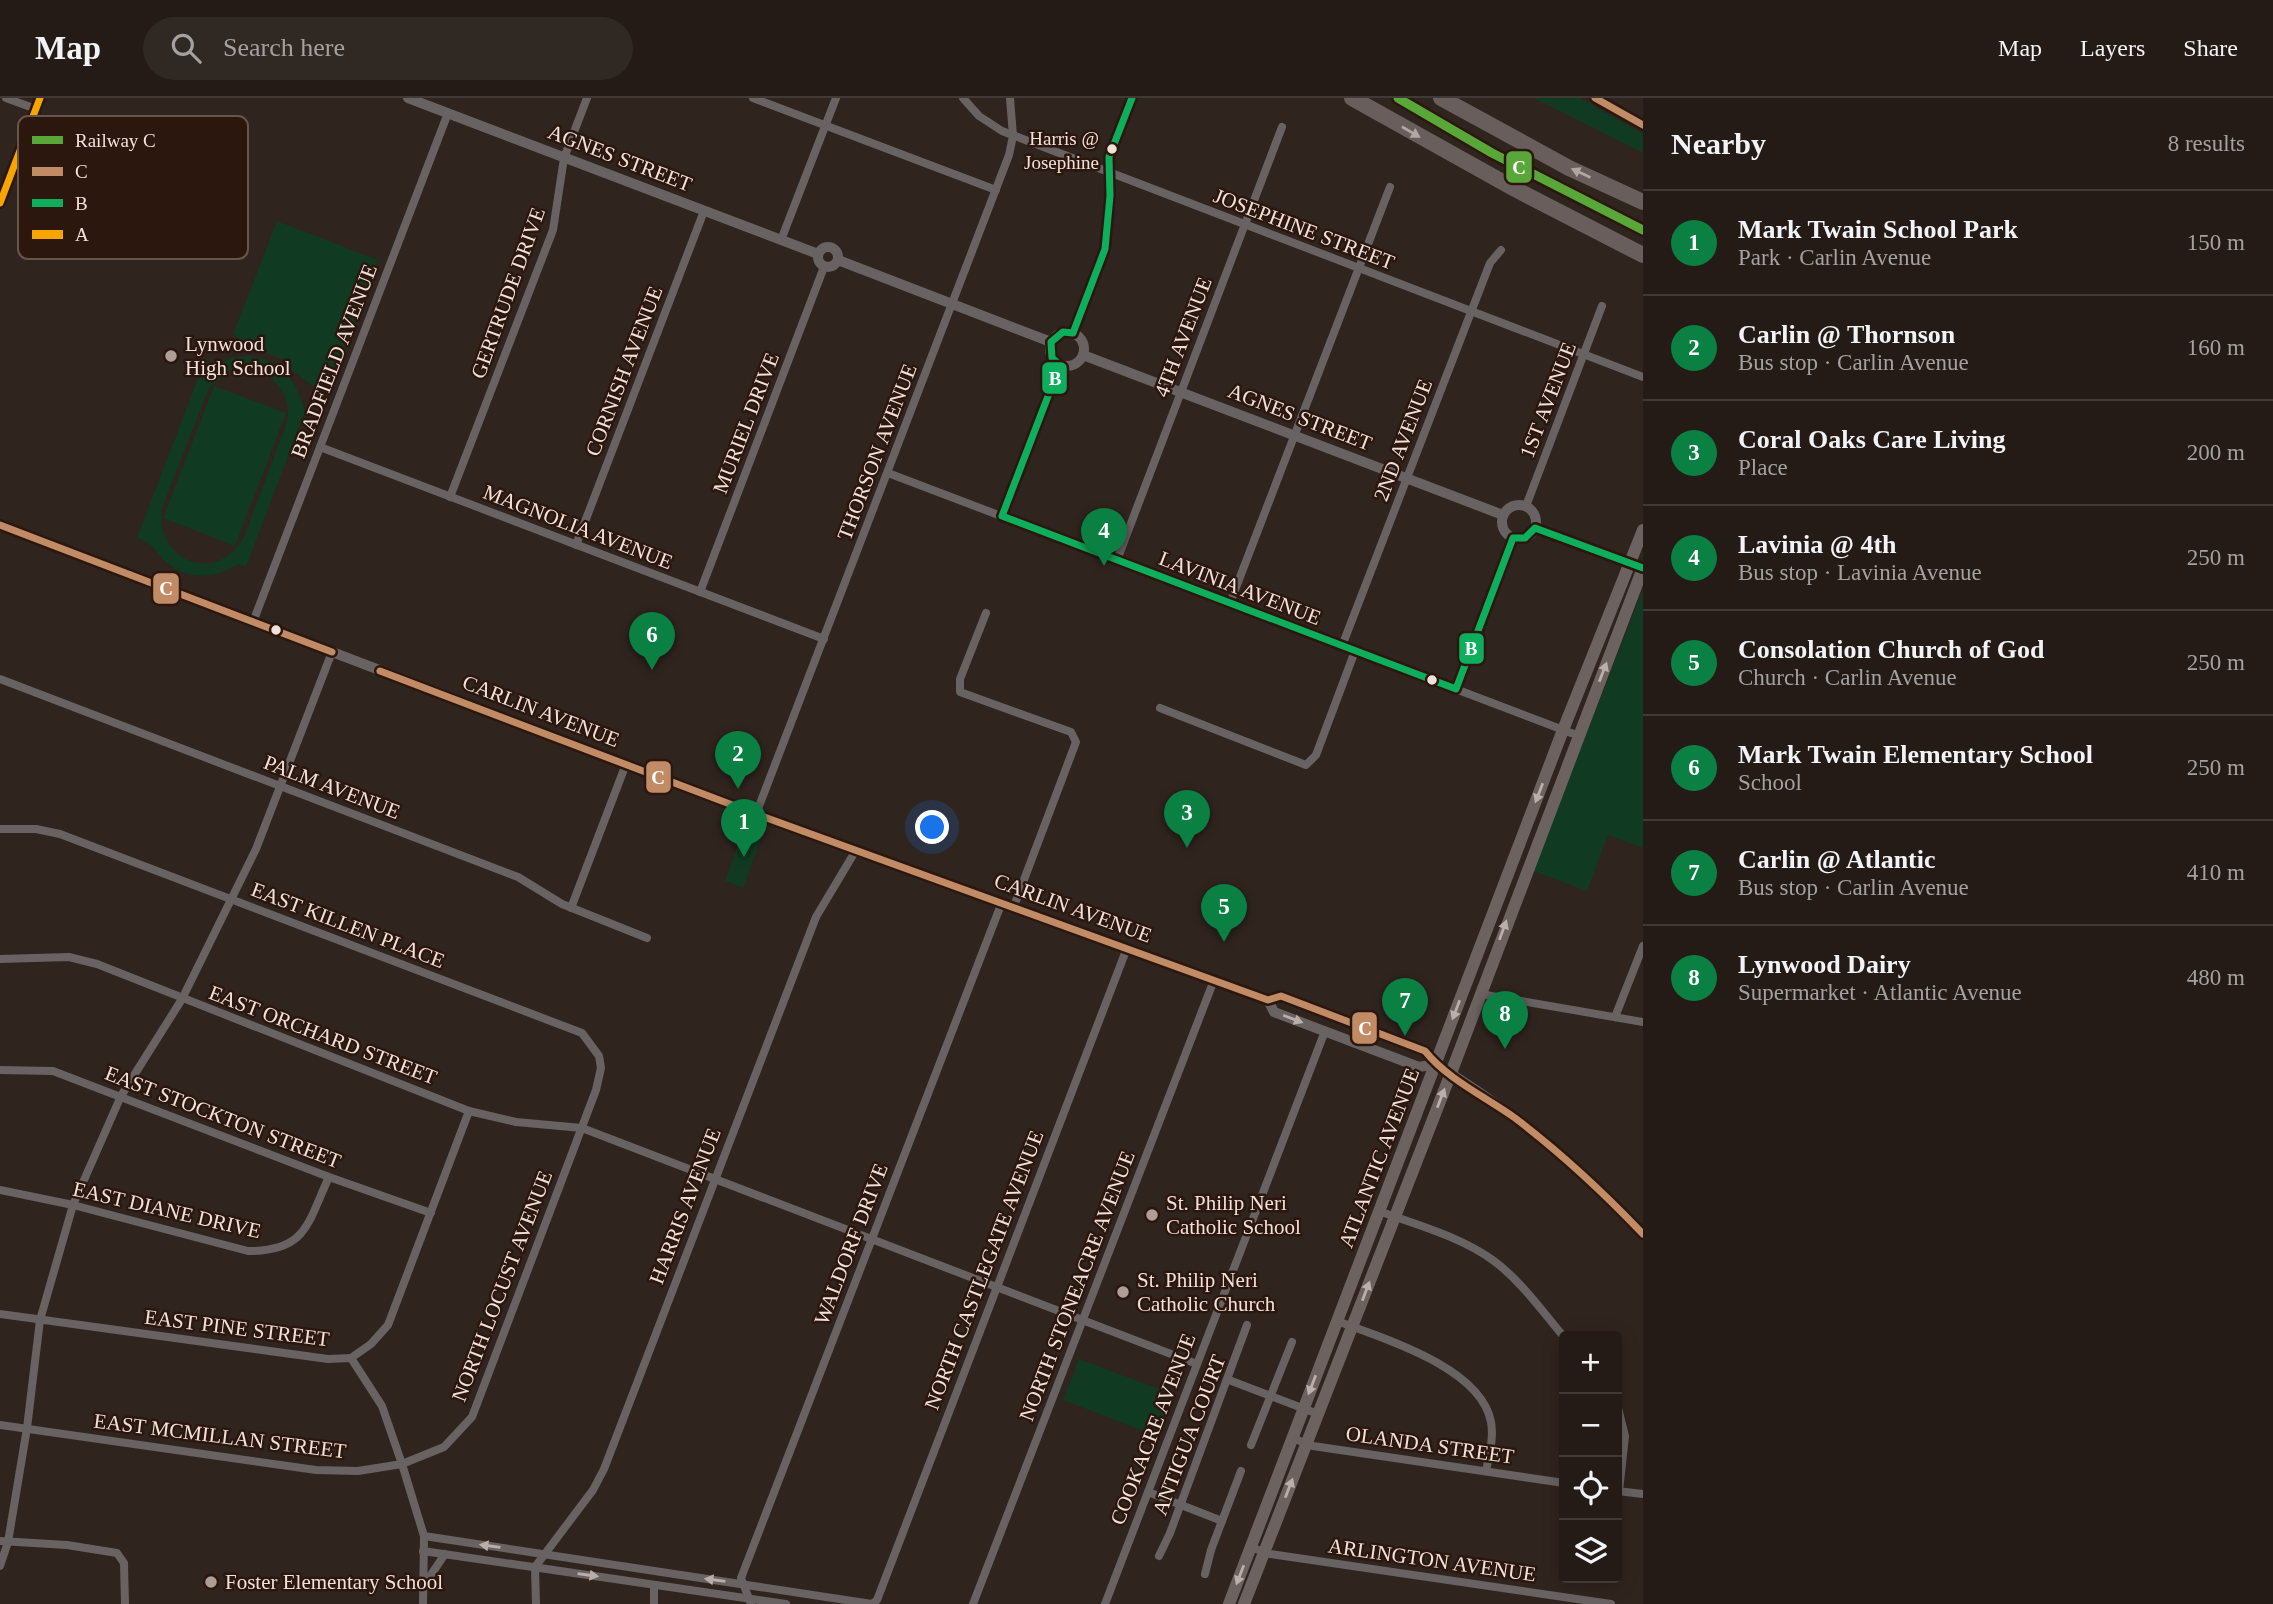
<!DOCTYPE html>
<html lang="en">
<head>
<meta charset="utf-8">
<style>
	body { margin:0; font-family:"Times New Roman",serif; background:#302823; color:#f1f3f6 }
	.controls { position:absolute; right:21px; bottom:21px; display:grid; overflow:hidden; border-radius:7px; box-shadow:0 4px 18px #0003 }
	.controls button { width:63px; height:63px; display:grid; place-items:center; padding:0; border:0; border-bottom:2px solid #413935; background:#241b16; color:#f1f3f6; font:35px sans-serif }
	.you { position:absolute; left:933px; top:730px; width:24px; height:24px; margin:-18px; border:5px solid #fff; border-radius:50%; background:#1a73e8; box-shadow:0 0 0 10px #1a73e833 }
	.badge { display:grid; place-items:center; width:46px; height:46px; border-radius:50%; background:#0b8043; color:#fff; font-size:23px; font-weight:700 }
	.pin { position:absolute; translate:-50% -58px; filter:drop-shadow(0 2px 4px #0008) }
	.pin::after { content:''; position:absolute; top:37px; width:24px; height:21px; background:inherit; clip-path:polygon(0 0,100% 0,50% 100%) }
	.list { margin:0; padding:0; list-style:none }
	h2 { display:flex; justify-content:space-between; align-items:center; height:91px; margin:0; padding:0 28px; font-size:30px }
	h2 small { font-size:23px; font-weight:400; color:#a3a1a1 }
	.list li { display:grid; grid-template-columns:46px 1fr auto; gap:21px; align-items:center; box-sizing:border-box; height:105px; padding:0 28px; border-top:2px solid #413935 }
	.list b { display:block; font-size:26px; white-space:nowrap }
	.list p { margin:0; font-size:23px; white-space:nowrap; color:#a3a1a1 }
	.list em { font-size:23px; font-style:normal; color:#a3a1a1 }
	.icon { flex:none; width:38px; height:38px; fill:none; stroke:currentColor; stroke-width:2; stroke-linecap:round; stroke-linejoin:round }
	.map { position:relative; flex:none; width:1643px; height:1506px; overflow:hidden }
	header { display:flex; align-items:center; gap:42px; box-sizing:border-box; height:98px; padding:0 35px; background:#241b16; border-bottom:2px solid #413935 }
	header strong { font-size:33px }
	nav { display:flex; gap:38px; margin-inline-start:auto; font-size:24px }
	.search { width:490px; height:63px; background:#302823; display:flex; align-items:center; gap:18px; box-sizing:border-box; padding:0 24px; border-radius:38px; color:#a3a1a1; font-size:26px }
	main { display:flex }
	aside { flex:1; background:#241b16 }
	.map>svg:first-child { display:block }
</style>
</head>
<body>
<header>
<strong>Map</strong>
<div class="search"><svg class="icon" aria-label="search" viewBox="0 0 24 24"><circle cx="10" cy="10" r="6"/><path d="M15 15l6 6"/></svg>Search here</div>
<nav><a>Map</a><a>Layers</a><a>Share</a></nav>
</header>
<main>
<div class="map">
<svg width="1643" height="1506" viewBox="0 0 1643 1506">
	<rect width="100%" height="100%" fill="#30241e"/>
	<g fill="#113a22" fill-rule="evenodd">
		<polygon points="1534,0 1580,0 1643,36 1643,55"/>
		<polygon points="277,123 378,162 327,299 283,265 284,262 239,245 234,234"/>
		<path d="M 250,258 C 283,262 296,283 305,313 L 246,469 L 238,466 C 216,481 187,483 166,464 C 154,452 155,447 137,440 L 205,262 L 216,267 L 233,259 ZM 249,271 C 276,275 294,300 286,327 L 244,439 C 217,488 154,463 162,410 L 209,290 L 229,273 Z"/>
		<polygon points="214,288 286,315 235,448 163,420"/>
		<polygon points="1643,491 1643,750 1608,737 1587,793 1533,773"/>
		<polygon points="745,729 763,735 743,790 725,783"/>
		<polygon points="1079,1261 1175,1297 1159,1339 1063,1302"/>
	</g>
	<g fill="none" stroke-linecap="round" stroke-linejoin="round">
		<g stroke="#686262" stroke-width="8">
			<polyline points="6,0 36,11"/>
			<polyline points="753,0 996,92"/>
			<polyline points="963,0 979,18 1002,33 1643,279"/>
			<polyline points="781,142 836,0"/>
			<polyline points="320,349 824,541"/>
			<polyline points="888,375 1579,638"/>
			<polyline points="450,399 553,132 564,60 587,0"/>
			<polyline points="1526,408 1602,208"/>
			<polyline points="1002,418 1060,267"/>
			<polyline points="576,447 704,113"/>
			<polyline points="1117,462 1282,29"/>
			<polyline points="700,494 824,169"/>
			<polyline points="1230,505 1390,89"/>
			<polyline points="986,515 960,581 960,594 1071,634 1076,644 1014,808"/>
			<polyline points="253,524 448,15"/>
			<polyline points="1342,548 1490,165 1501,152"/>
			<polyline points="0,581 518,779 562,806 647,840"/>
			<polyline points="1456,591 1513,440"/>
			<polyline points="1160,610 1306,667 1316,657 1355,553"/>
			<polyline points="756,716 1009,57 1013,38 1010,0"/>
			<polyline points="0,731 36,731 60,736 582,935 599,958 601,970 596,992 472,1319 444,1349 402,1366 382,1308 351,1260 328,1261 0,1216"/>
			<polyline points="571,810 626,666"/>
			<polyline points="0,861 69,859 97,866 469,1013 516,1024 582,1030 1197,1266"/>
			<polyline points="1480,896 1643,924"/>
			<polyline points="1615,919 1643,848"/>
			<polyline points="0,972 53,973 329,1079 431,1115"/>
			<path d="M 0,1092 L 73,1107 L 248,1153 C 307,1153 307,1126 329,1079"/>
			<path d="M 1379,1113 C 1417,1127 1462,1139 1494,1163 C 1521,1183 1542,1213 1564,1239"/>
			<path d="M 1337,1223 C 1382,1240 1481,1269 1491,1324 C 1494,1340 1489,1358 1486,1373"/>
			<polyline points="351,1260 371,1246 388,1227 469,1013"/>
			<polyline points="1229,1282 1318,1316"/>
			<polyline points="1617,1306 1625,1338 1619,1393"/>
			<polyline points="0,1327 316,1372 358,1373 402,1366 424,1438 423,1506"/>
			<polyline points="1292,1340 1313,1348 1564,1385"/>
			<polyline points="1251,1347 1292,1244"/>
			<polyline points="1617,1393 1643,1396"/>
			<polyline points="1148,1394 1222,1423"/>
			<polyline points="424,1438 872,1506"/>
			<polyline points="0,1443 67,1447 117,1455 124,1465 125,1506"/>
			<polyline points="1250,1449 1270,1456 1611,1506"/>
			<polyline points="423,1453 786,1506"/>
			<polyline points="1159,1458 1170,1435 1247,1227"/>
			<polyline points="0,1468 8,1444 27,1330 40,1222 73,1107 121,998 182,901 256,751 332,554"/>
			<polyline points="1205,1476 1211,1452 1241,1373"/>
			<polyline points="424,1487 445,1456"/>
			<polyline points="654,1487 654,1506"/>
			<polyline points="536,1506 535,1469 593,1392 604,1371 816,819 856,752"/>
			<polyline points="751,1506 741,1480 1002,804"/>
			<polyline points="872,1506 877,1502 1127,850"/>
			<polyline points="973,1506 1214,882"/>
			<polyline points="1105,1506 1325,933"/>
		</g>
		<g stroke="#686262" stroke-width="10">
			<polyline points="408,0 818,156"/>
			<polyline points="1595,0 1643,27"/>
			<polyline points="0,105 40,0"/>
			<circle cx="828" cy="159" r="10"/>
			<polyline points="838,162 1051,244"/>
			<circle cx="1067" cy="251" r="17"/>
			<polyline points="1073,235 1105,151 1110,98 1109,59 1132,0"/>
			<polyline points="1083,257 1503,417"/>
			<circle cx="1519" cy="424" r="17"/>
			<polyline points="0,427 756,716 1268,902 1274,914 1419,969 1435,966"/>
			<polyline points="1535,430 1643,470"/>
			<path d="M 1268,902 L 1281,898 L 1425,953 L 1435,966 C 1505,1007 1589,1076 1643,1136"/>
		</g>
		<g stroke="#6c6260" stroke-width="12">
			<polyline points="1229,1506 1563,632 1643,432"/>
			<polyline points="1244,1506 1451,975 1643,470"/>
		</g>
		<g stroke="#685f5d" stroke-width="16">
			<polyline points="1352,0 1515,91 1643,157"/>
			<polyline points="1441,0 1569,70 1643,104"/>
		</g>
		<g stroke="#2c170e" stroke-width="12">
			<g id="bus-1">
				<polyline points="1595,0 1643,27"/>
				<polyline points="0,427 332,554"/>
				<path d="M 380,573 L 756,716 L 1268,902 L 1281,898 L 1425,953 C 1447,981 1486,999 1515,1020 C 1561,1055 1603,1094 1643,1136"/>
			</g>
		</g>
		<g stroke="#2c170e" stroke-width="12">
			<polyline id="bus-2" points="1132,0 1109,59 1110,98 1105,151 1073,235 1063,234 1051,244 1052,260 1060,267 1002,418 1456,591 1513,440 1525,440 1535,430 1643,470"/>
		</g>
		<g stroke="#2c170e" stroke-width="12">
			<polyline id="bus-3" points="0,105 40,0"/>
		</g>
		<use href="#bus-1" stroke="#c18c65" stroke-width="7"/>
		<use href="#bus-2" stroke="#0daf5c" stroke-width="7"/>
		<use href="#bus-3" stroke="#f7a600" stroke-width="7"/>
		<g stroke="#2c170e" stroke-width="14">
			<polyline id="rail-1" points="1398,0 1492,55 1643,132"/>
		</g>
		<use href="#rail-1" stroke="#58a738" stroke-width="9"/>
	</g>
	<defs><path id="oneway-solid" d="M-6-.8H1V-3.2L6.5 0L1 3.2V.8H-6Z" transform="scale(1.75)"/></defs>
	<g fill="#b3a6a2">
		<use href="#oneway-solid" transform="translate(1411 34) rotate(30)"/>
		<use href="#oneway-solid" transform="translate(1581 75) rotate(-155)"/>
	</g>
	<g fill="#bcaea9">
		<use href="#oneway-solid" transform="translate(1603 574) rotate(-69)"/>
		<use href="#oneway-solid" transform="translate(1539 695) rotate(111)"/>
		<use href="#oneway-solid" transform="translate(1503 832) rotate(-70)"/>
		<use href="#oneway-solid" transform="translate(1456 912) rotate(111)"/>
		<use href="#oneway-solid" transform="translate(1441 1000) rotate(-69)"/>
		<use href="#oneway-solid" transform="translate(1366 1193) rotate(-69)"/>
		<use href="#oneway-solid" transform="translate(1312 1287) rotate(111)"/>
		<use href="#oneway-solid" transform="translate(1289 1390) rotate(-69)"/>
		<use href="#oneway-solid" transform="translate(1240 1477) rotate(111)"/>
	</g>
	<g fill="#baaeaa">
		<use href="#oneway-solid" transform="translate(1293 921) rotate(21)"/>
		<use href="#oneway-solid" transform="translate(490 1448) rotate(-172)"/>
		<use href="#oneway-solid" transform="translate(588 1477) rotate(8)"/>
		<use href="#oneway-solid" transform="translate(715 1482) rotate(-172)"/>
	</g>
	<g fill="#f1e1da" stroke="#2c170e" stroke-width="2.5">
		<circle cx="1112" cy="51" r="6"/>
		<circle cx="276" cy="532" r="6"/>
		<circle cx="1432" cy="582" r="6"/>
	</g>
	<g fill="#ad9f98" stroke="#2c170e" stroke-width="2.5">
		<circle cx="171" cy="258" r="7"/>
		<circle cx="1152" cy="1117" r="7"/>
		<circle cx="1123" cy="1194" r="7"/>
		<circle cx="211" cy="1484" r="7"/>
	</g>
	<g text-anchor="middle" stroke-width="5" stroke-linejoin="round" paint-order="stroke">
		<g font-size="19" fill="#f1e1da" stroke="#2c170e" text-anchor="end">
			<text x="1099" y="47">Harris @<tspan x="1099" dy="24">Josephine</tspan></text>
		</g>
		<g font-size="21" fill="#f1e1da" stroke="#2c170e">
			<text transform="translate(620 60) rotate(21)" y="7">AGNES STREET</text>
			<text transform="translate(1304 131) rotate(21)" y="7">JOSEPHINE STREET</text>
			<text transform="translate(508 195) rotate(-70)" y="7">GERTRUDE DRIVE</text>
			<text transform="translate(1183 239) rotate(-69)" y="7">4TH AVENUE</text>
			<text transform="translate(334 263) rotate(-69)" y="7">BRADFIELD AVENUE</text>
			<text transform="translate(624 273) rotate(-69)" y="7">CORNISH AVENUE</text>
			<text transform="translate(1548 302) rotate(-69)" y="7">1ST AVENUE</text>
			<text transform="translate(1300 319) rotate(21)" y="7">AGNES STREET</text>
			<text transform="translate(746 325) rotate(-69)" y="7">MURIEL DRIVE</text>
			<text transform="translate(1403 342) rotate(-69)" y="7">2ND AVENUE</text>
			<text transform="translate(877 354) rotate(-69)" y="7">THORSON AVENUE</text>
			<text transform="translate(578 429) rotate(21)" y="7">MAGNOLIA AVENUE</text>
			<text transform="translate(1240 490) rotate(21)" y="7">LAVINIA AVENUE</text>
			<text transform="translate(541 613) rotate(21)" y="7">CARLIN AVENUE</text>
			<text transform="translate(332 689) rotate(21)" y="7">PALM AVENUE</text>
			<text transform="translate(1073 810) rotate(20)" y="7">CARLIN AVENUE</text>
			<text transform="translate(348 827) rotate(21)" y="7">EAST KILLEN PLACE</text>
			<text transform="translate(323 937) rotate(21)" y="7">EAST ORCHARD STREET</text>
			<text transform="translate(223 1019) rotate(21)" y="7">EAST STOCKTON STREET</text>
			<text transform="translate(1379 1060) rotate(-69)" y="7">ATLANTIC AVENUE</text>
			<text transform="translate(685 1108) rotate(-69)" y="7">HARRIS AVENUE</text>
			<text transform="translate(167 1112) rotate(13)" y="7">EAST DIANE DRIVE</text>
			<text transform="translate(851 1146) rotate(-69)" y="7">WALDORF DRIVE</text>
			<text transform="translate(984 1172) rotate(-69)" y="7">NORTH CASTLEGATE AVENUE</text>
			<text transform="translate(502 1188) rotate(-69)" y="7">NORTH LOCUST AVENUE</text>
			<text transform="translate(1077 1188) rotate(-69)" y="7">NORTH STONEACRE AVENUE</text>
			<text transform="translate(237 1230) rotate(7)" y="7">EAST PINE STREET</text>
			<text transform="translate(1153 1331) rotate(-69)" y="7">COOKACRE AVENUE</text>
			<text transform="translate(1189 1337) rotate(-69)" y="7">ANTIGUA COURT</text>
			<text transform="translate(220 1338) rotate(7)" y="7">EAST MCMILLAN STREET</text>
			<text transform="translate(1430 1347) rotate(8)" y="7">OLANDA STREET</text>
			<text transform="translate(1432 1462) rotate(8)" y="7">ARLINGTON AVENUE</text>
		</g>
		<g font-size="21" fill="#f1e1da" stroke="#2c170e" text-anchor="start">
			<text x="185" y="253">Lynwood<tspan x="185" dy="24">High School</tspan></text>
			<text x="1166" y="1112">St. Philip Neri<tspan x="1166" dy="24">Catholic School</tspan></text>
			<text x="1137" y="1189">St. Philip Neri<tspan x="1137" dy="24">Catholic Church</tspan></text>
			<text x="225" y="1491">Foster Elementary School</text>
		</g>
	</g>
	<rect x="18" y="18" width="230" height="143" rx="10" fill="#2c170e" stroke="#67544b" stroke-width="2"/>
	<rect x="32" y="38" width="31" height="8" fill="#58a738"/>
	<rect x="32" y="69" width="31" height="9" fill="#c18c65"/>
	<rect x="32" y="101" width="31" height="8" fill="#0daf5c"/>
	<rect x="32" y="132" width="31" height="9" fill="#f7a600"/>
	<g font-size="19" fill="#f1e1da">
		<text x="75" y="49">Railway C</text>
		<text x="75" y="80">C</text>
		<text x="75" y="112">B</text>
		<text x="75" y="143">A</text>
	</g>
	<g stroke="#2c170e" stroke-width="2.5">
		<rect x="1505" y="52" width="28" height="34" rx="7" fill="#58a738"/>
		<rect x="1041" y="263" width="27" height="34" rx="7" fill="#0daf5c"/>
		<rect x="152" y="474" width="28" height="33" rx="7" fill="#c18c65"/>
		<rect x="1458" y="534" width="27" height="33" rx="7" fill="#0daf5c"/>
		<rect x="645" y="662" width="27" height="34" rx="7" fill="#c18c65"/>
		<rect x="1351" y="913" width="27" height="34" rx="7" fill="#c18c65"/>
	</g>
	<g font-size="19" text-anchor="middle" font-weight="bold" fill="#fff">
		<text x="1519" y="76">C</text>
		<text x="1055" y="287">B</text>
		<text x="166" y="497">C</text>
		<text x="1471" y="557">B</text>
		<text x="658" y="686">C</text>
		<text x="1365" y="937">C</text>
	</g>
</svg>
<div class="controls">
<button>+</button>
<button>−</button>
<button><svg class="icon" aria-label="locate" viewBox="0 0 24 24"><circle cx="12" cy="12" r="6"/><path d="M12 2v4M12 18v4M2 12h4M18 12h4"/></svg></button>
<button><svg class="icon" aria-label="layers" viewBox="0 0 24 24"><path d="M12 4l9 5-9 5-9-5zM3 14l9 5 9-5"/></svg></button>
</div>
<div class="you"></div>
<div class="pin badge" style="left:744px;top:759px">1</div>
<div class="pin badge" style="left:738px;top:691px">2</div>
<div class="pin badge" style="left:1187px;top:750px">3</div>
<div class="pin badge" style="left:1104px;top:468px">4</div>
<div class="pin badge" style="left:1224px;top:844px">5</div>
<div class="pin badge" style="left:652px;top:572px">6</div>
<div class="pin badge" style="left:1405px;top:938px">7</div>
<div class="pin badge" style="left:1505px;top:951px">8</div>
</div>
<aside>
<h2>Nearby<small>8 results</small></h2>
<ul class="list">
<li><span class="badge">1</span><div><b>Mark Twain School Park</b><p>Park · Carlin Avenue</p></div><em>150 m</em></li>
<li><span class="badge">2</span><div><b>Carlin @ Thornson</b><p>Bus stop · Carlin Avenue</p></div><em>160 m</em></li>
<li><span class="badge">3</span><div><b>Coral Oaks Care Living</b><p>Place</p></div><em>200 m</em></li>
<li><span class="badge">4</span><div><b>Lavinia @ 4th</b><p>Bus stop · Lavinia Avenue</p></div><em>250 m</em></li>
<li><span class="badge">5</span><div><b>Consolation Church of God</b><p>Church · Carlin Avenue</p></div><em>250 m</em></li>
<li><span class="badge">6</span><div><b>Mark Twain Elementary School</b><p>School</p></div><em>250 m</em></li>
<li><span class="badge">7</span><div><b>Carlin @ Atlantic</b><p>Bus stop · Carlin Avenue</p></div><em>410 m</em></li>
<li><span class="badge">8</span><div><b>Lynwood Dairy</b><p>Supermarket · Atlantic Avenue</p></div><em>480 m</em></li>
</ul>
</aside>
</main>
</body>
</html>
